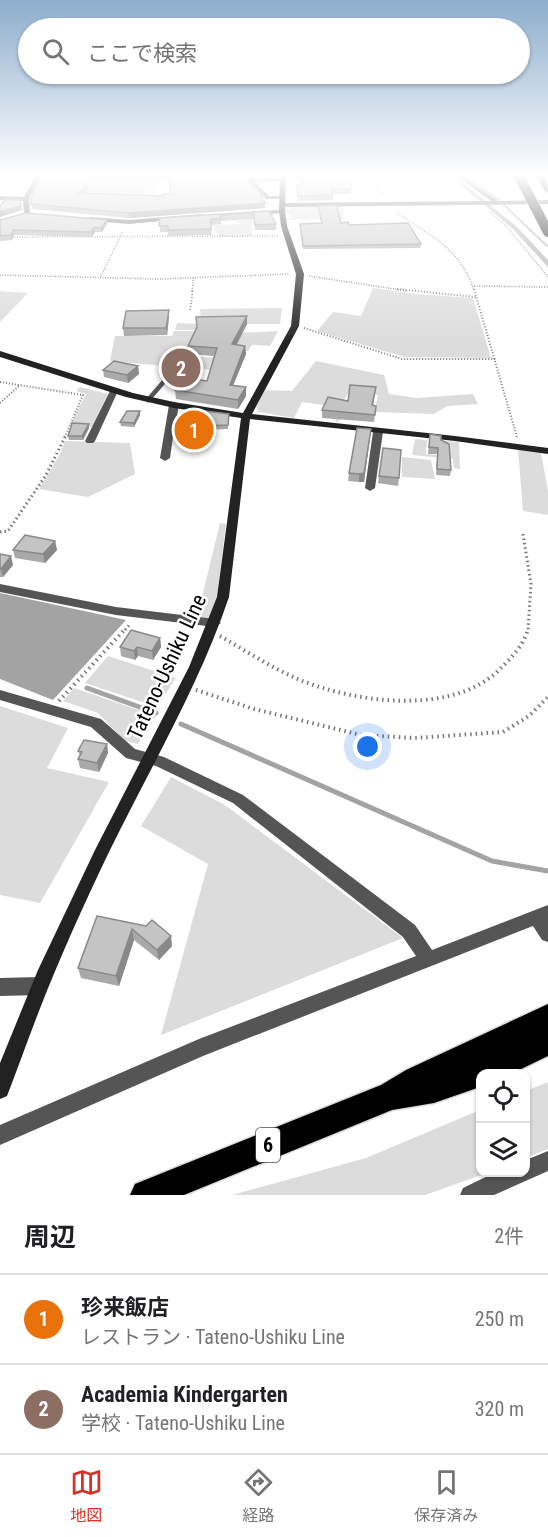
<!DOCTYPE html>
<html lang="ja">
<head>
<meta charset="utf-8">
<style>
	body { margin:0; font-family:"Roboto Condensed","Noto Sans JP",sans-serif; background:#f2f2f2; color:#202124 }
	.controls { position:absolute; right:18px; bottom:18px; display:grid; overflow:hidden; border-radius:12px; box-shadow:0 2px 4px #0004 }
	.controls button { width:54px; height:54px; display:grid; place-items:center; padding:0; border:0; border-bottom:2px solid #e0e0e0; background:#fff; color:#202124; font:30px sans-serif }
	.you { position:absolute; left:368px; top:747px; width:21px; height:21px; margin:-15px; border:4px solid #fff; border-radius:50%; background:#1a73e8; box-shadow:0 0 0 9px #1a73e833 }
	.badge { display:grid; place-items:center; width:39px; height:39px; border-radius:50%; background:#d93025; color:#fff; font-size:20px; font-weight:700 }
	.pin { position:absolute; translate:-50% -50%; border:3px solid #fff; box-shadow:0 2px 6px #0006 }
	.list { margin:0; padding:0; list-style:none }
	h2 { display:flex; justify-content:space-between; align-items:center; height:78px; margin:0; padding:0 24px; font-size:26px }
	h2 small { font-size:20px; font-weight:400; color:#757577 }
	.list li { display:grid; grid-template-columns:39px 1fr auto; gap:18px; align-items:center; box-sizing:border-box; height:90px; padding:0 24px; border-top:2px solid #e0e0e0 }
	.list b { display:block; font-size:22px; white-space:nowrap }
	.list p { margin:0; font-size:20px; white-space:nowrap; color:#757577 }
	.list em { font-size:20px; font-style:normal; color:#757577 }
	.icon { flex:none; width:33px; height:33px; fill:none; stroke:currentColor; stroke-width:2; stroke-linecap:round; stroke-linejoin:round }
	.map { position:relative; flex:none; width:548px; height:1195px; overflow:hidden }
	.search { position:absolute; background:#fff; box-shadow:0 2px 4px #0004; left:18px; right:18px; top:18px; height:66px; display:flex; align-items:center; gap:15px; box-sizing:border-box; padding:0 21px; border-radius:33px; color:#757577; font-size:22px }
	.sheet { height:258px; background:#fff }
	nav { display:flex; justify-content:space-around; align-items:center; box-sizing:border-box; height:84px; border-top:2px solid #e0e0e0; background:#fff; font-size:16px; color:#757577 }
	nav a { display:grid; justify-items:center; gap:3px }
	nav .on { color:#d93025 }
	.map>svg:first-child { display:block }
</style>
</head>
<body>
<div class="map">
<svg width="548" height="1195" viewBox="0 0 548 1195">
	<rect width="100%" height="100%" fill="#fff"/>
	<g fill="#dcdcdc">
		<polygon points="176,176 168,182 159,183 152,189 148,201 71,197 89,177"/>
		<polygon points="340,204 345,212 342,213 344,219 285,220 292,217 284,211 284,209 290,209 290,205"/>
		<polygon points="257,218 274,223 252,224 252,236 218,237 218,233 215,232 214,225 241,224 234,221"/>
		<polygon points="373,288 417,294 473,298 491,358 404,357 317,331 333,312 361,316"/>
		<polygon points="0,291 28,293 0,322"/>
		<polygon points="282,308 280,324 201,324 199,330 175,330 177,323 201,324 200,309"/>
		<polygon points="174,331 196,331 184,355 169,365 186,356 219,358 212,370 110,361 115,336 172,336"/>
		<polygon points="278,331 270,346 252,345 248,351 235,350 214,334"/>
		<polygon points="316,361 384,375 389,394 416,398 473,394 478,404 447,406 434,414 374,412 378,395 349,392 341,404 351,406 338,422 335,422 344,408 302,402 294,418 259,412 256,407 265,390 292,391"/>
		<polygon points="80,387 108,394 92,427 70,425 86,394 76,391"/>
		<polygon points="415,439 427,440 426,454 448,456 442,441 459,442 460,469 454,468 453,459 412,455"/>
		<polygon points="65,441 130,443 135,474 88,497 39,489 60,454"/>
		<polygon points="518,449 541,453 548,491 548,515 523,511"/>
		<polygon points="402,457 431,460 435,479 402,477"/>
		<polygon points="220,523 226,524 217,598 208,620 189,615 201,601"/>
		<polygon points="108,656 176,678 157,707 85,683"/>
		<polygon points="74,688 156,716 138,744 125,741 98,713 63,701"/>
		<polygon points="0,706 68,728 47,768 109,782 40,903 0,895"/>
		<polygon points="171,777 225,805 403,938 161,1035 208,864 141,826"/>
		<polygon points="548,1082 548,1149 526,1158 526,1091"/>
		<polygon points="480,1110 480,1172 487,1173 425,1195 232,1195 366,1158"/>
	</g>
	<g fill="#a3a3a3">
		<polygon points="450,176 455,176 517,227 548,260 548,267 513,229"/>
		<polygon points="0,593 126,620 53,700 0,679"/>
	</g>
	<g fill="none" stroke-linecap="round" stroke-linejoin="round">
		<g stroke="#a3a3a3" stroke-width="2">
			<polyline points="465,176 499,200"/>
			<polyline points="504,205 547,246"/>
		</g>
		<g stroke="#a3a3a3" stroke-width="5">
			<polyline points="87,688 156,713"/>
			<polyline points="181,724 492,861 548,871"/>
		</g>
		<g stroke="#dbdbdb" stroke-width="3">
			<g id="highway">
				<polygon points="537,176 545,176 548,192 545,191"/>
				<polygon points="548,1004 548,1056 511,1074 480,1074 480,1087 434,1103 392,1110 184,1195 130,1195 135,1184 381,1085 406,1070"/>
			</g>
		</g>
		<g stroke="#777" stroke-width="1.5" stroke-dasharray="1 1.5" stroke-linecap="butt">
			<polyline points="369,176 383,196"/>
			<polyline points="152,198 155,186"/>
			<polyline points="489,211 507,227 548,277"/>
			<path d="M 397,213 C 430,235 462,250 474,291"/>
			<polyline points="12,237 278,236"/>
			<polyline points="0,275 159,279 290,274"/>
			<polyline points="101,276 123,231"/>
			<polyline points="309,276 407,291"/>
			<polyline points="474,286 548,287"/>
			<polyline points="192,291 194,277"/>
		</g>
		<g stroke="#777" stroke-width="2" stroke-dasharray="1 2" stroke-linecap="butt">
			<polyline points="397,289 476,297"/>
			<polyline points="474,289 517,437"/>
			<polyline points="190,310 193,289"/>
			<polyline points="304,328 402,359 496,359"/>
			<polyline points="0,382 83,395 64,439"/>
			<polyline points="0,403 20,385"/>
		</g>
		<g stroke="#777" stroke-width="3" stroke-dasharray="1.5 3" stroke-linecap="butt">
			<polyline points="0,532 8,531 46,475 65,437"/>
			<polyline points="523,534 531,584 528,630"/>
			<polyline points="125,630 130,624"/>
		</g>
		<g stroke="#777" stroke-width="4" stroke-dasharray="1.5 4" stroke-linecap="butt">
			<path d="M 220,636 C 246,651 272,668 300,680 C 357,703 453,716 500,669 C 512,657 525,644 528,628"/>
			<polyline points="196,690 254,709 361,735 415,738 503,732 529,716 548,697"/>
			<polyline points="59,701 126,628"/>
		</g>
		<polyline stroke="#555" stroke-width="4.5" points="148,400 167,378"/>
		<g fill="#555" fill-rule="evenodd">
			<polygon points="35,176 41,176 39,179 103,176 38,182 29,199 30,213 27,215 24,213 23,201 0,200 0,196 24,197"/>
			<polygon points="150,176 166,176 174,178 171,180"/>
			<polygon points="456,176 462,176 498,201 548,200 548,204 282,207 279,205 282,203 491,201"/>
			<polygon points="286,178 284,181 254,182 269,196 284,196 282,199 266,199 246,181 249,179"/>
			<polygon points="284,210 285,211 282,213 253,215 250,213 253,211"/>
			<polygon points="203,214 206,216 205,217 129,224 91,221 88,219 91,217 129,220"/>
			<polygon points="114,388 118,391 95,441 93,443 87,443 85,441 110,391"/>
			<polygon points="174,402 179,405 174,431 211,433 216,436 211,439 173,437 170,458 165,461 160,458 169,405"/>
			<polygon points="378,429 383,432 375,488 370,491 365,488 373,432"/>
			<polygon points="0,584 116,607 215,619 221,623 215,627 116,615 0,592"/>
			<polygon points="0,690 101,719 135,749 164,757 243,795 415,925 432,950 548,905 548,942 542,940 533,926 203,1056 0,1145 0,1125 199,1039 416,956 403,937 233,803 156,766 126,758 91,727 0,700"/>
			<polygon points="39,977 45,980 48,986 45,992 39,995 0,996 0,978"/>
			<polygon points="548,1151 548,1171 494,1195 460,1195 463,1188 496,1172 526,1172 526,1160"/>
		</g>
		<path fill="#222" fill-rule="evenodd" d="M 280,176 L 286,176 L 285,211 L 287,226 L 304,274 L 299,326 L 252,414 L 455,436 L 548,448 L 548,454 L 455,441 L 250,419 L 229,597 C 199,686 150,768 109,852 C 84,904 60,957 39,1011 C 28,1039 18,1068 7,1096 L 0,1099 L 0,1063 L 38,970 L 95,850 L 189,667 L 217,597 L 241,418 L 174,408 L 126,397 L 0,357 L 0,351 L 133,393 L 174,402 L 243,413 L 291,326 L 296,274 L 281,226 L 279,211 Z"/>
		<use href="#highway" fill="#000" fill-rule="evenodd"/>
		<g stroke="#dbdbdb" stroke-width="11" stroke-linecap="butt">
			<polyline id="highway-bridge" points="519,176 548,232"/>
		</g>
		<use href="#highway-bridge" stroke="#000" stroke-width="10"/>
	</g>
	<g fill="#a9a9a9">
		<polygon points="299,176 350,176 351,194 333,194 333,200 298,201 297,190 301,185"/>
		<polygon points="210,177 263,200 265,203 265,208 129,218 32,209 31,199 87,185 88,190 84,194 163,196"/>
		<polygon points="318,206 341,223 421,244 420,248 303,249 300,227 322,223"/>
		<polygon points="269,211 276,224 276,230 255,230 254,219 221,221 221,224 212,225 211,235 168,236 168,232 160,232 160,218"/>
		<polygon points="0,220 107,220 107,224 102,232 95,232 92,237 14,235 12,240 0,241"/>
		<polygon points="169,310 169,317 167,335 124,336 123,328"/>
		<polygon points="247,316 247,324 237,345 245,346 246,354 233,385 246,396 238,409 176,399 175,390 207,381 214,356 188,354 188,346 197,328"/>
		<polygon points="138,366 139,374 128,383 104,377 103,370"/>
		<polygon points="376,387 373,406 376,406 374,422 322,418 322,410 348,401"/>
		<polygon points="140,411 140,415 134,427 121,426 120,422"/>
		<polygon points="229,414 228,429 202,430 202,426"/>
		<polygon points="89,424 89,428 83,440 69,440 68,436"/>
		<polygon points="430,434 441,440 451,470 450,476 436,475 437,454 428,454"/>
		<polygon points="370,437 364,482 359,482 348,481 349,473"/>
		<polygon points="383,448 399,478 398,486 378,483"/>
		<polygon points="55,541 57,550 45,563 15,558 13,550"/>
		<polygon points="0,554 13,565 3,577 0,577"/>
		<polygon points="160,638 161,647 153,660 138,656 135,660 121,656 120,647"/>
		<polygon points="107,744 108,753 99,772 80,768 78,759 80,756 78,751"/>
		<polygon points="97,916 146,926 172,946 159,960 134,940 119,986 81,978 78,968"/>
	</g>
	<g fill="#898989">
		<polygon points="87,185 88,190 79,198 78,193"/>
		<polygon points="20,200 22,210 0,217 0,212"/>
		<polygon points="265,203 265,208 129,218 129,213"/>
		<polygon points="107,220 107,224 102,232 101,228"/>
		<polygon points="94,227 95,232 92,237 91,232"/>
		<polygon points="13,230 14,235 12,240 11,235"/>
		<polygon points="169,310 169,317 167,335 166,328"/>
		<polygon points="247,316 247,324 232,352 232,344"/>
		<polygon points="245,346 246,354 230,393 230,385"/>
		<polygon points="138,366 139,374 128,383 127,375"/>
		<polygon points="246,387 246,396 238,409 238,400"/>
		<polygon points="140,411 140,415 134,427 134,423"/>
		<polygon points="89,424 89,428 83,440 82,436"/>
		<polygon points="371,429 364,482 359,482 359,474"/>
		<polygon points="55,541 57,550 45,563 43,554"/>
		<polygon points="11,556 13,565 3,577 1,569"/>
		<polygon points="160,638 161,647 153,660 152,651"/>
		<polygon points="137,647 138,656 135,660 134,651"/>
		<polygon points="107,744 108,753 99,772 97,763"/>
		<polygon points="132,929 134,940 119,986 116,976"/>
		<polygon points="171,936 172,946 159,960 157,950"/>
	</g>
	<g fill="#c4c4c4" stroke="#898989" stroke-width="1.5">
		<polygon points="83,176 87,185 78,193 163,196 162,194 171,194 169,182 174,176 208,176 207,177 246,180 263,195 260,195 265,203 129,213 31,204 31,199 39,179"/>
		<polygon points="300,176 350,176 351,189 331,189 333,195 298,196 297,185 302,185"/>
		<polygon points="5,200 20,200 21,206 0,212 0,206"/>
		<polygon points="336,205 341,223 348,222 349,225 408,223 421,244 303,246 300,224 322,223 318,206"/>
		<polygon points="269,211 276,224 255,225 254,213 220,215 221,219 211,219 211,229 168,230 168,226 159,226 160,218"/>
		<polygon points="26,213 107,220 101,228 94,227 91,232 13,230 11,235 0,236 0,220"/>
		<polygon points="169,310 166,328 123,328 126,311"/>
		<polygon points="247,316 232,344 245,346 230,385 246,387 238,400 175,390 186,378 207,381 217,348 188,346 197,327 196,317"/>
		<polygon points="114,361 138,366 127,375 103,370"/>
		<polygon points="350,385 376,387 372,405 376,406 375,415 322,410 328,397 348,401"/>
		<polygon points="127,411 140,411 134,423 120,422"/>
		<polygon points="205,411 229,414 228,425 202,426"/>
		<polygon points="72,423 89,424 82,436 68,436"/>
		<polygon points="357,428 371,429 364,473 359,474 349,473"/>
		<polygon points="430,434 441,436 441,440 449,444 451,470 437,469 438,448 429,447"/>
		<polygon points="383,448 401,450 399,478 379,476"/>
		<polygon points="25,535 55,541 43,554 13,550"/>
		<polygon points="0,554 11,556 1,569 0,568"/>
		<polygon points="131,630 160,638 152,651 137,647 134,651 120,647"/>
		<polygon points="84,740 107,744 97,763 78,759 82,752 78,751"/>
		<polygon points="97,916 146,926 152,920 171,936 157,950 132,929 116,976 78,968"/>
	</g>
	<linearGradient id="sky" x2="0" y2="1"><stop stop-color="#8cadcc"/><stop offset="0.51" stop-color="#fff"/><stop offset="1" stop-color="#fff" stop-opacity="0"/></linearGradient>
	<rect width="548" height="343" fill="url(#sky)"/>
	<g text-anchor="middle" stroke-width="5" stroke-linejoin="round" paint-order="stroke">
		<rect fill="#fff" stroke="#4c4c4c" stroke-width="1.5" x="256" y="1128" width="24" height="34" rx="4.5"/>
		<g font-size="20" font-weight="bold" fill="#000">
			<text x="268" y="1152">6</text>
		</g>
		<g font-size="21" fill="#000" stroke="#fff">
			<text transform="translate(167 667) rotate(-65)" y="7">Tateno-Ushiku Line</text>
		</g>
	</g>
</svg>
<div class="controls">
<button><svg class="icon" aria-label="locate" viewBox="0 0 24 24"><circle cx="12" cy="12" r="6"/><path d="M12 2v4M12 18v4M2 12h4M18 12h4"/></svg></button>
<button><svg class="icon" aria-label="layers" viewBox="0 0 24 24"><path d="M12 4l9 5-9 5-9-5zM3 14l9 5 9-5"/></svg></button>
</div>
<div class="you"></div>
<div class="pin badge" style="left:194px;top:430px;background:#e8710a">1</div>
<div class="pin badge" style="left:181px;top:368px;background:#8d6e63">2</div>
<div class="search"><svg class="icon" aria-label="search" viewBox="0 0 24 24"><circle cx="10" cy="10" r="6"/><path d="M15 15l6 6"/></svg>ここで検索</div>
</div>
<section class="sheet">
<h2>周辺<small>2件</small></h2>
<ul class="list">
<li><span class="badge" style="background:#e8710a">1</span><div><b>珍来飯店</b><p>レストラン · Tateno-Ushiku Line</p></div><em>250 m</em></li>
<li><span class="badge" style="background:#8d6e63">2</span><div><b>Academia Kindergarten</b><p>学校 · Tateno-Ushiku Line</p></div><em>320 m</em></li>
</ul>
</section>
<nav>
<a class="on"><svg class="icon" aria-label="map" viewBox="0 0 24 24"><path d="M3 6l6-2 6 2 6-2v14l-6 2-6-2-6 2zM9 4v14M15 6v14"/></svg>地図</a>
<a><svg class="icon" aria-label="directions" viewBox="0 0 24 24"><path d="M12 3l9 9-9 9-9-9zM9 14v-3h6M13 9l2 2-2 2"/></svg>経路</a>
<a><svg class="icon" aria-label="saved" viewBox="0 0 24 24"><path d="M7 4h10v16l-5-4-5 4z"/></svg>保存済み</a>
</nav>
</body>
</html>
